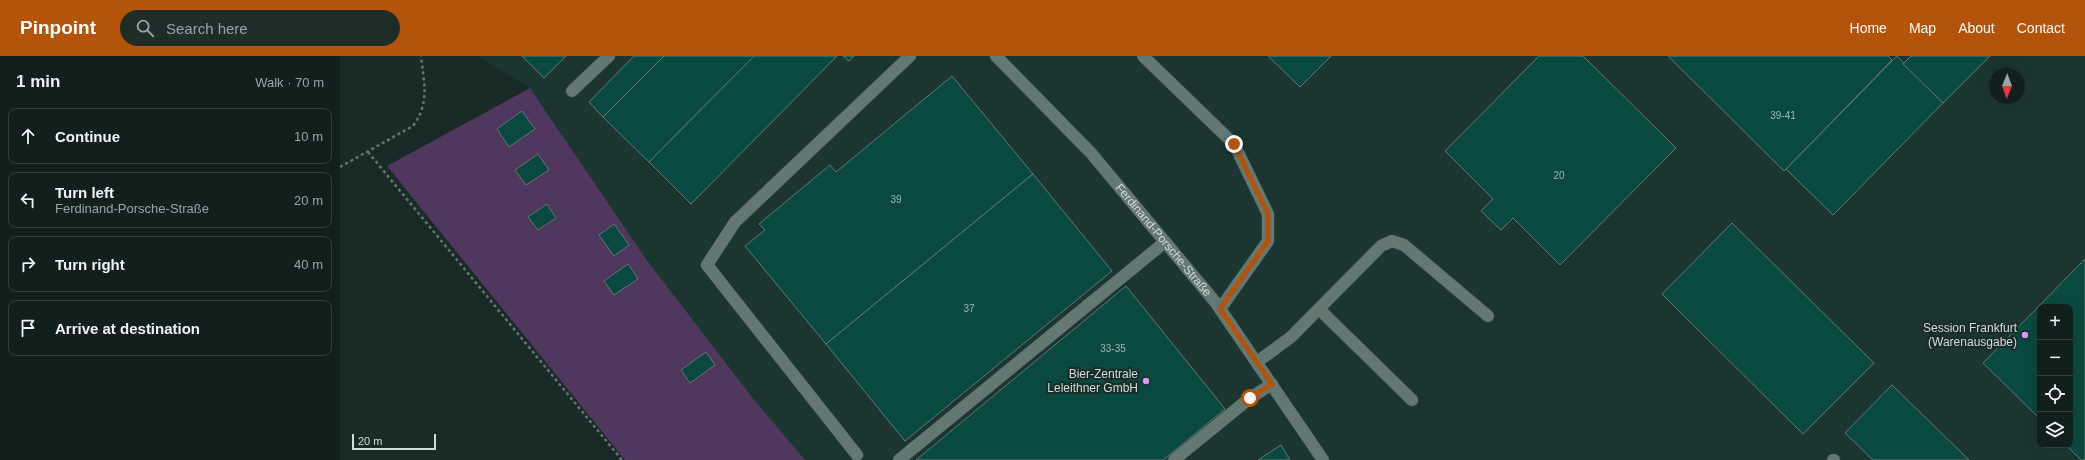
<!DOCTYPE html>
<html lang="en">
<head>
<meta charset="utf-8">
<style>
	body { margin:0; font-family:Arial,sans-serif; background:#1f2d2a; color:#f1f3f6 }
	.controls { position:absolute; right:12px; bottom:12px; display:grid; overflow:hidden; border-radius:8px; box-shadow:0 4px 16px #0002 }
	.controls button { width:36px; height:36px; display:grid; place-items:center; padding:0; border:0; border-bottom:1px solid #313e3b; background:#12201d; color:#f1f3f6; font:20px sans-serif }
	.compass { position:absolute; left:1649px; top:12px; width:36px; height:36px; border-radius:50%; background:#12201d; box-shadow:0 4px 16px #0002; rotate:181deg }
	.scale { position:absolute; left:12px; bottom:10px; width:84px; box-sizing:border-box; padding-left:4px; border:2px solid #d1ddda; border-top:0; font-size:11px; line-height:14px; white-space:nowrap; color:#d1ddda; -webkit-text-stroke:3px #182b27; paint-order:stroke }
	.stop { position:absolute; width:12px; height:12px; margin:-9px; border:3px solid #b45309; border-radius:50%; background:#fff }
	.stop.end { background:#b45309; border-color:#fff; box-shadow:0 1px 4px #0008 }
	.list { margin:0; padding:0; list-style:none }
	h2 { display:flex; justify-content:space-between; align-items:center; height:52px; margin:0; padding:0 16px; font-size:17px }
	h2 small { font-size:13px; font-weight:400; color:#9ca3a4 }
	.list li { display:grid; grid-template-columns:26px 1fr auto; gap:12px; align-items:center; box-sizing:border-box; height:56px; margin:0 8px 8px; padding:0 8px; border:1px solid #313e3b; border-radius:8px }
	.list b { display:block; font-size:15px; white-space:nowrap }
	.list p { margin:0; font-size:13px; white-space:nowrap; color:#9ca3a4 }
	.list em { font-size:13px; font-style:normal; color:#9ca3a4 }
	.icon { flex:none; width:22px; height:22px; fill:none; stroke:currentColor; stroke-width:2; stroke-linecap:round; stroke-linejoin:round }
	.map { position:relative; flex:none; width:1745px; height:404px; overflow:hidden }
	header { display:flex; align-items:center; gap:24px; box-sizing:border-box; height:56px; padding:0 20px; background:#b45309; color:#fff }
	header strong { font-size:19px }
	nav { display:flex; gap:22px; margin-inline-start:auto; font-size:14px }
	.search { width:280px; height:36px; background:#1f2d2a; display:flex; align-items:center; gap:10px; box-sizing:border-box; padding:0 14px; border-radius:22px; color:#9ca3a4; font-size:15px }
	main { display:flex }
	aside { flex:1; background:#12201d }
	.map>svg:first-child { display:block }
</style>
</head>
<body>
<header>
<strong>Pinpoint</strong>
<div class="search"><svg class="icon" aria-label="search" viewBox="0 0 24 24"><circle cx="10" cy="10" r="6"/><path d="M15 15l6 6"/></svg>Search here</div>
<nav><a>Home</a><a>Map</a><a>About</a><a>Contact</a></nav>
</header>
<main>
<aside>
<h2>1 min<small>Walk · 70 m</small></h2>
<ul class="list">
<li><svg class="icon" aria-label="ahead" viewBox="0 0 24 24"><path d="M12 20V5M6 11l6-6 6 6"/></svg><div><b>Continue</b></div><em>10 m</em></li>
<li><svg class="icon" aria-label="left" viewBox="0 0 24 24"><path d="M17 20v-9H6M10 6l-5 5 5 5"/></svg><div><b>Turn left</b><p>Ferdinand-Porsche-Straße</p></div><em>20 m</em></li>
<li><svg class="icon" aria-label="right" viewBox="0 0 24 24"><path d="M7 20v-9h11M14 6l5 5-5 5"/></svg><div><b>Turn right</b></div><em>40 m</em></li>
<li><svg class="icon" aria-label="arrive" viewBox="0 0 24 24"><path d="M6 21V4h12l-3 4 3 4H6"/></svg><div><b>Arrive at destination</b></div></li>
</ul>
</aside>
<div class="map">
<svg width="1745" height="404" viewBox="0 0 1745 404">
	<rect width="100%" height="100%" fill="#182b27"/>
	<path fill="#1b3631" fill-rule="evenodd" d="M 138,0 L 1745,0 L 1745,404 L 465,404 L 412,341 L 306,203 L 190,32 ZM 1655,18 L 1679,18 L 1679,42 L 1655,42 ZM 1700,251 L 1730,251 L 1730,389 L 1700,389 Z"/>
	<polygon fill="#4f375e" points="190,32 306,203 412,341 465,404 285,404 47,110"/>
	<g fill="#0a4941" stroke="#637873">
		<polygon points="182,0 226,0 204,22"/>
		<polygon points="294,0 324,0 263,61 249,46"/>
		<polygon points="324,0 414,0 309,106 263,61"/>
		<polygon points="414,0 497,0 351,148 309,106"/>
		<polygon points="503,0 514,0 509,5"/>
		<polygon points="928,0 991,0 960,31"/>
		<polygon points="1199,0 1243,0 1336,92 1220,209 1173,162 1161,174 1141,155 1153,143 1105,95"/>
		<polygon points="1328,0 1548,0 1552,4 1444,115"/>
		<polygon points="1557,0 1603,47 1493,159 1446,113"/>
		<polygon points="1571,0 1650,0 1603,47 1563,8"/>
		<polygon points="612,20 693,118 486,288 405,190 425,174 419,168 490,109 496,116"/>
		<polygon points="182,55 195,73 169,91 157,73"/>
		<polygon points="198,98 209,114 186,129 175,114"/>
		<polygon points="693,118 772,215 565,385 486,288"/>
		<polygon points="207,148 216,162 198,174 188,161"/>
		<polygon points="1392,167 1534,307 1463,378 1322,238"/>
		<polygon points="274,168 289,189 274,200 259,179"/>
		<polygon points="1745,203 1745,404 1741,404 1726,389 1730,389 1730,251 1700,251 1700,363 1643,307"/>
		<polygon points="288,208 298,223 274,239 264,225"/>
		<polygon points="786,230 885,353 823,404 576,404"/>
		<polygon points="366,296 375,309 350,327 341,314"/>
		<polygon points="1552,329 1629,404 1533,404 1505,377"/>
		<polygon points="941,389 950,404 918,404"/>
	</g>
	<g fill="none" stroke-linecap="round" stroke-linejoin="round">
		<g stroke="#394845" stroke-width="13">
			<g id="lane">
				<polyline points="803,0 894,88 928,158 928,185 880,253"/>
				<polyline points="232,35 269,0"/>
				<polyline points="979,253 1072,344"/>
				<polyline points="917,306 951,281 1041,190 1052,185 1064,189 1148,260"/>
				<polyline points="517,399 367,209 395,166 570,0"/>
				<polyline points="559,404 825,186"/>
				<polyline points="834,404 910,342 932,328"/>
				<polyline points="1493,404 1494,404"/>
			</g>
		</g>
		<g stroke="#394845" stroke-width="13">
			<g id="street">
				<path id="s1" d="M 656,0 L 751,97 L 876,247 L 983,404"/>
			</g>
		</g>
		<g stroke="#657572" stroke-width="2.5" stroke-dasharray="3 3" stroke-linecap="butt">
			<polyline points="28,96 282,404"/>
			<path d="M 0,111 L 73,70 C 90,47 84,27 81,0"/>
		</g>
		<use href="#lane" stroke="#637873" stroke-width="12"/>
		<use href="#street" stroke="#637873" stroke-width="12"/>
	</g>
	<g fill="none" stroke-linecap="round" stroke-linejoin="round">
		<polyline stroke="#b45309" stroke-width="5" points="894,88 928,158 928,185 880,253 932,328 910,342"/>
	</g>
	<g fill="#d59bfb" stroke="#182b27" stroke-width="1.5">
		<circle cx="1685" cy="279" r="4"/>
		<circle cx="806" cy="325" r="4"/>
	</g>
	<g text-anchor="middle" stroke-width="4" stroke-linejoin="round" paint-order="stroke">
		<g font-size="10" fill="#9fb8b4">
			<text x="1443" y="63">39-41</text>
			<text x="1219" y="123">20</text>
			<text x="556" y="147">39</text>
			<text x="629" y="256">37</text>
			<text x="773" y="296">33-35</text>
		</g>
		<g font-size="12" fill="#d1ddda" stroke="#182b27">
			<text dy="4" stroke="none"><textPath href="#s1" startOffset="249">Ferdinand-Porsche-Straße</textPath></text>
		</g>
		<g font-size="12" fill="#d1ddda" stroke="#182b27" text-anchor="end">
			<text x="1677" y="276">Session Frankfurt<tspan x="1677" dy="14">(Warenausgabe)</tspan></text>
			<text x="798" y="322">Bier-Zentrale<tspan x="798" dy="14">Leleithner GmbH</tspan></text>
		</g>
	</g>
</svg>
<div class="controls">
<button>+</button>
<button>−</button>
<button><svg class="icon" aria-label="locate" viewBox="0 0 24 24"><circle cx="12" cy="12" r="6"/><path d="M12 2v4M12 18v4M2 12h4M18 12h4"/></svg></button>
<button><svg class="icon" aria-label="layers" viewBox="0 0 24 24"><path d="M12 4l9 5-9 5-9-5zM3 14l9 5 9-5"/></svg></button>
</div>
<svg class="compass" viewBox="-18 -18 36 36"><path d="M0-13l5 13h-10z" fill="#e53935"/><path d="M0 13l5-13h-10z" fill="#9ca3a4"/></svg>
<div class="scale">20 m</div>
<div class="stop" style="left:910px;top:342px"></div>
<div class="stop end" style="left:894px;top:88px"></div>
</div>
</main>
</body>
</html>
